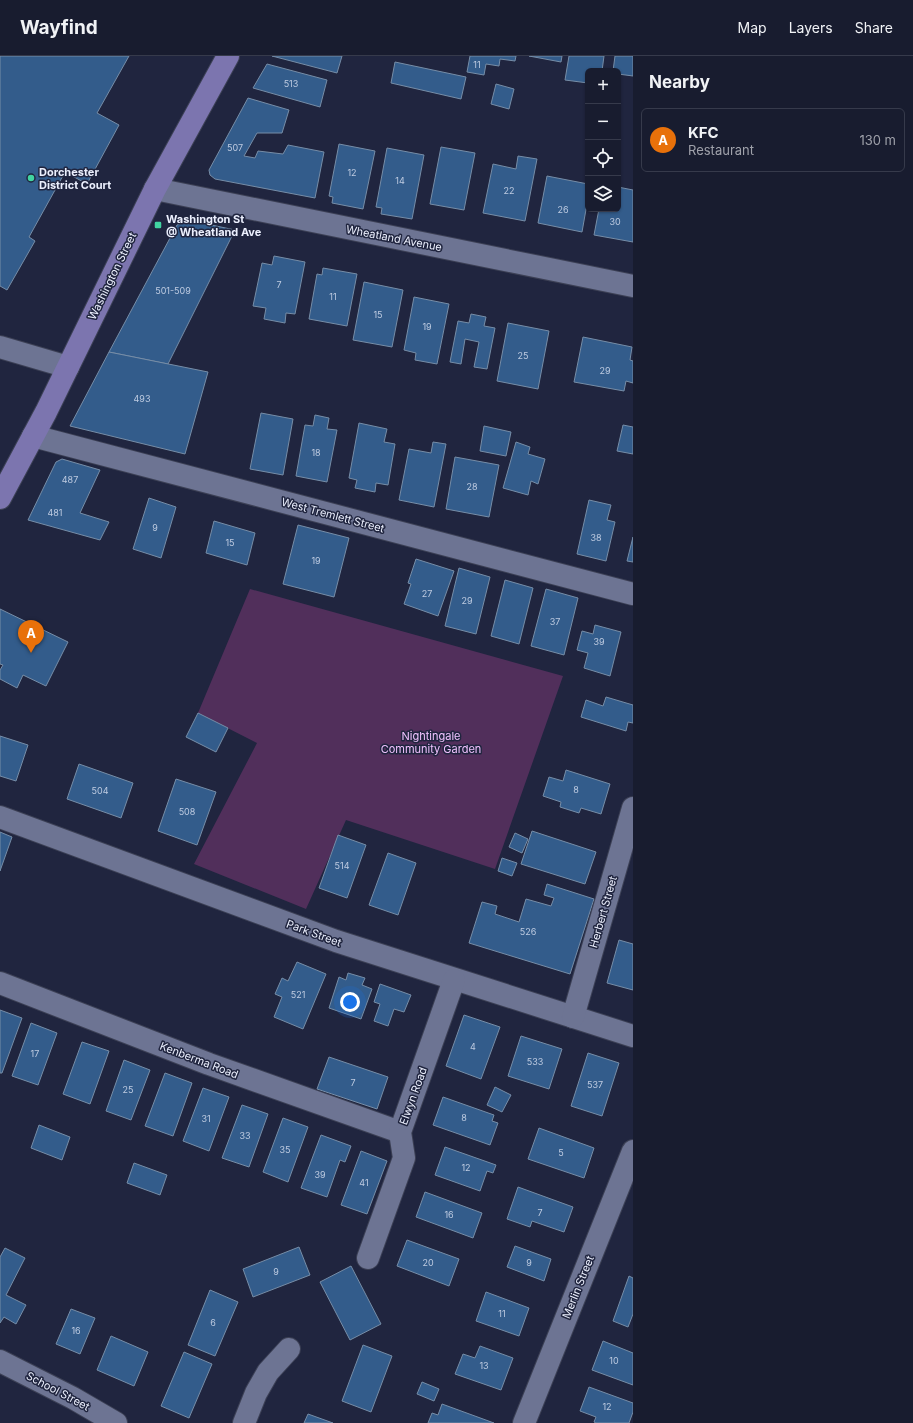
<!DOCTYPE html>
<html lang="en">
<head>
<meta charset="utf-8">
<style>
	body { margin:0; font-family:Inter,sans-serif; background:#212537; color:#f1f3f6 }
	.controls { position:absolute; right:12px; top:12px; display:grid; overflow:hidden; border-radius:6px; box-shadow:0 1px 3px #0004 }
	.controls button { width:36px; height:36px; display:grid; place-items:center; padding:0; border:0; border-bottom:1px solid #363a4b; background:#181c2f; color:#f1f3f6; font:20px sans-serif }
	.you { position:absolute; left:350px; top:946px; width:14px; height:14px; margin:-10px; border:3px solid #fff; border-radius:50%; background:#1a73e8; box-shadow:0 0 0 6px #1a73e833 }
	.badge { display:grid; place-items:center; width:26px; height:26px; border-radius:50%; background:#41d4a1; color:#fff; font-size:13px; font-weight:700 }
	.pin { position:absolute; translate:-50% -33px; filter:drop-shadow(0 1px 2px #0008) }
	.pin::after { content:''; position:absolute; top:21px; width:14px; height:12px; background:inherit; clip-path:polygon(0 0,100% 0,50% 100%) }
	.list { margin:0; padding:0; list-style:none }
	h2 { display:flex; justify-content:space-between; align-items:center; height:52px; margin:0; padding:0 16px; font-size:17px }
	h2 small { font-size:13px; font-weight:400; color:#9fa1aa }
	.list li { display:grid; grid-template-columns:26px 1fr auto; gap:12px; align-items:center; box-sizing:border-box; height:64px; margin:0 8px 8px; padding:0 8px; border:1px solid #363a4b; border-radius:6px }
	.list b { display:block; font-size:15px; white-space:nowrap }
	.list p { margin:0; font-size:13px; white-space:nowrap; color:#9fa1aa }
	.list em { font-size:13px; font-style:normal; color:#9fa1aa }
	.icon { flex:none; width:22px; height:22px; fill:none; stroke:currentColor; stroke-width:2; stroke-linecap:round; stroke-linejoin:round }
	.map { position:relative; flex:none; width:633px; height:1367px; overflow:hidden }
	header { display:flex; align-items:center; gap:24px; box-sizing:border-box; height:56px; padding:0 20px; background:#181c2f; border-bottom:1px solid #363a4b }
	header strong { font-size:19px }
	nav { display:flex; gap:22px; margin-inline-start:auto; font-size:14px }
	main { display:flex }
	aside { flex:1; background:#181c2f }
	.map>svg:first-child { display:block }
</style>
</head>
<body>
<header>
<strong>Wayfind</strong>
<nav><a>Map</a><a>Layers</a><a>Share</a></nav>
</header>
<main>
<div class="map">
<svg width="633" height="1367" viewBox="0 0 633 1367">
	<rect width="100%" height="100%" fill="#20253f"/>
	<polygon fill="#512f5b" points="250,533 563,620 495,813 346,764 306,853 194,808 257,687 198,657"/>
	<g fill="#335c8b" stroke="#768da7">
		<polygon points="0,0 129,0 97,57 119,69 87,128 65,116 29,181 35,185 7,234 0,230"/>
		<polygon points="272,0 342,0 337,17"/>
		<polygon points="470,0 516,0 515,5 500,3 499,10 486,8 484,19 467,16"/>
		<polygon points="529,0 562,0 561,6"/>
		<polygon points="569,0 604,0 602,15 588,15 588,27 565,24"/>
		<polygon points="615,0 633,0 633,20 618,18 618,15 613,15"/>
		<polygon points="395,6 466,21 461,43 391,27"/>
		<polygon points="267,8 327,24 320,51 253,32"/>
		<polygon points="496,28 514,33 509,53 491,48"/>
		<polygon points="248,42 289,54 282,77 257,77 244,100 255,102 258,95 283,98 288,89 324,96 315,142 215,123 210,119 209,114"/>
		<polygon points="339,88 375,95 363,153 332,147 333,141 329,140"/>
		<polygon points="441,91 475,97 464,154 430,148"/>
		<polygon points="387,92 424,99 412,163 381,158 382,152 376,151"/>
		<polygon points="518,100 537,103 525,165 483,157 493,108 516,113"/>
		<polygon points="547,120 588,128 588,142 582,176 538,167"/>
		<polygon points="618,131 633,134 633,186 594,179 599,153 618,153"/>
		<polygon points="188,164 235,174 168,308 109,296 177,169"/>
		<polygon points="274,200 305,206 295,258 286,257 285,267 264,263 266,252 253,250 262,207 272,209"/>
		<polygon points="323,212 357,218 347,270 309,263 317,218 322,219"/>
		<polygon points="364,226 403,234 392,291 353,284"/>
		<polygon points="414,241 449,248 437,308 415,304 416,297 404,294"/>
		<polygon points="471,258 486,261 484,270 495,272 487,313 474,311 479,286 465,283 461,308 450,306 458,265 469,267"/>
		<polygon points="508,267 549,275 538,333 497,325"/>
		<polygon points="583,281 632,291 630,304 633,305 633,327 626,325 624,335 574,326"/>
		<polygon points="109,296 208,316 185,398 70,370"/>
		<polygon points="261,357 293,363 283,419 250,413"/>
		<polygon points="315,359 329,362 327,373 337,374 327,426 296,420 305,369 313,370"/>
		<polygon points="359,367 387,373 384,386 395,388 388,429 376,427 375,436 355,432 357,424 349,422"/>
		<polygon points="623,369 633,371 633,398 617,395"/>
		<polygon points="484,370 511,376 506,400 480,395"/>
		<polygon points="433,386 446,388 434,451 399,444 409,393 431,397"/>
		<polygon points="516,386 530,391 528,398 545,403 538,428 531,425 528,439 503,432"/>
		<polygon points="455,401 499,409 489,461 446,453"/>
		<polygon points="62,403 100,414 80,457 109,466 100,484 28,464 55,408 56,406"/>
		<polygon points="149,442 176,451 161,502 133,493"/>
		<polygon points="589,444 611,449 607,464 615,466 606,505 577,498"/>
		<polygon points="214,465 255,477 247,509 206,497"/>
		<polygon points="298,469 349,482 334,541 283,528"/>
		<polygon points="633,481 633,506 627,505"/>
		<polygon points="416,503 454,515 438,560 404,548 411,528 408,527"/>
		<polygon points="459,512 490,521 476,578 445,570"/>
		<polygon points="505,524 533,532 519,588 491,580"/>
		<polygon points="546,533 578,542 564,599 531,590"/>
		<polygon points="0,553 68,586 46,630 23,619 17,632 0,623 0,614 3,609 0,608"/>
		<polygon points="595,569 621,576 610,620 584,612 588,597 577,594 582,575 593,578"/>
		<polygon points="606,641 633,649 633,667 628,666 626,675 581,661 586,644 603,650"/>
		<polygon points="198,657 228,672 216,696 186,681"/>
		<polygon points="0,680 28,689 16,725 0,720"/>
		<polygon points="79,708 133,727 121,762 67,743"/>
		<polygon points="566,714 610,728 601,758 581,752 579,757 560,751 561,746 543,740 549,721 563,725"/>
		<polygon points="176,723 216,736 197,789 158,775"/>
		<polygon points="532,775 596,796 585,828 521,808"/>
		<polygon points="0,776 12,781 0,815"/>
		<polygon points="515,777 528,783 522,797 509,791"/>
		<polygon points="338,779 366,789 347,842 319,832"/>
		<polygon points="388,797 416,807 398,859 369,849"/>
		<polygon points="502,802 517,807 512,820 498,815"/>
		<polygon points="547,828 594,843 570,918 469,887 482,846 497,850 495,858 519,866 526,843 551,850 554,842 544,839"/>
		<polygon points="619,884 633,888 633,934 607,927"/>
		<polygon points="297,906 326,918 303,973 274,961 282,941 275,938 282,922 288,925"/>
		<polygon points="348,917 365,922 362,929 372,933 361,963 329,952 339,921 346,924"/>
		<polygon points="380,928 411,939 404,956 394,953 388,970 374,965 380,948 374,946"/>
		<polygon points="0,954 22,962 2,1017 0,1017"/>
		<polygon points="464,959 500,971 481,1023 446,1010"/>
		<polygon points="31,967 57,977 38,1029 12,1020"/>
		<polygon points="521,980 562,993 549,1033 508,1020"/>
		<polygon points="82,986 109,995 90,1048 63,1038"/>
		<polygon points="588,997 619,1007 602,1060 571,1050"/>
		<polygon points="329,1001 388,1021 377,1053 317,1033"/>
		<polygon points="124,1004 150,1014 131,1064 106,1055"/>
		<polygon points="165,1017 192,1027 173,1080 145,1070"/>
		<polygon points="495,1031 511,1039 502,1056 487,1049"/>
		<polygon points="203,1032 229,1041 209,1095 183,1085"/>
		<polygon points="443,1041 494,1059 492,1065 498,1067 490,1089 433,1069"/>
		<polygon points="242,1049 268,1058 249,1111 222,1102"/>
		<polygon points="283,1062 308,1071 288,1126 263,1116"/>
		<polygon points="39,1069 70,1081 62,1104 31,1092"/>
		<polygon points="539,1072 594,1092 584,1122 528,1103"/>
		<polygon points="321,1079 351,1090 345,1106 340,1104 327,1141 301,1132"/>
		<polygon points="445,1091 496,1109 493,1117 487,1115 480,1135 435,1119"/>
		<polygon points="361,1095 387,1105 367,1158 341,1149"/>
		<polygon points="134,1107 167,1119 160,1139 127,1127"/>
		<polygon points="518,1131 573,1151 564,1176 532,1165 530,1171 507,1163"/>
		<polygon points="425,1136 482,1157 473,1182 416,1161"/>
		<polygon points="407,1184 459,1203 449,1230 397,1210"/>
		<polygon points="515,1190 551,1203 544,1225 507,1211"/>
		<polygon points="299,1191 310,1219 253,1241 243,1213"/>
		<polygon points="5,1192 25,1202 6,1239 26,1249 16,1268 4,1261 0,1267 0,1201"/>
		<polygon points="351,1210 381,1268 350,1284 320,1226"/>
		<polygon points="629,1220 633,1222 633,1258 628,1271 613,1265"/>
		<polygon points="210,1234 238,1246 215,1300 188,1289"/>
		<polygon points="486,1236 529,1252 519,1280 476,1265"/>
		<polygon points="71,1253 95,1262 80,1298 56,1288"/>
		<polygon points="111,1280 148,1296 134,1330 97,1314"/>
		<polygon points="603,1285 633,1297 633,1329 592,1314"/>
		<polygon points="363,1289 392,1300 371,1356 342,1345"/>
		<polygon points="480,1290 513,1302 501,1334 455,1318 463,1298 475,1302"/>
		<polygon points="184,1296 212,1308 189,1362 161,1350"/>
		<polygon points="422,1326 439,1333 434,1345 417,1338"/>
		<polygon points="589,1331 633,1347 633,1356 629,1367 596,1367 594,1366 596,1361 580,1355"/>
		<polygon points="442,1348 494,1367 428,1367 432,1357 438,1359"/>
		<polygon points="308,1358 333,1367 304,1367"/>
	</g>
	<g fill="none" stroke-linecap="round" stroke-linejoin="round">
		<g stroke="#3c4055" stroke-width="24">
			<g id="minor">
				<polyline points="155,133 633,230"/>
				<polyline points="0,291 68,311"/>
				<polyline points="33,380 633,538"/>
				<polyline points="0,761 336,885 633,980"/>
				<polyline points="0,927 209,1008 400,1076"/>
				<polyline points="573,961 633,752"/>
				<polyline points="368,1202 404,1102 400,1076 454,924"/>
				<polyline points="0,1305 73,1342 116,1367"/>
				<polyline points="244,1367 256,1337 268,1316 289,1293"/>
				<polyline points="524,1367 633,1095"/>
			</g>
		</g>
		<g stroke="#3c4055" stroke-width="24">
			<polyline id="secondary" points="0,442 46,356 155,133 228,0"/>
		</g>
		<use href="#minor" stroke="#6d7493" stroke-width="22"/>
		<use href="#secondary" stroke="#7c75af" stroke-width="22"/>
	</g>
	<g fill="#41d4a1" stroke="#20253f" stroke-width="1.5">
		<circle cx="31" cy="122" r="4"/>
		<rect x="154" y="165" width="8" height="8" rx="2"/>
	</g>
	<g text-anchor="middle" stroke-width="3" stroke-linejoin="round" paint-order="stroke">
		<g font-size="9" fill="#becbe1">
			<text x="477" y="12">11</text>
			<text x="291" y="31">513</text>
			<text x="235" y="95">507</text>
			<text x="352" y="120">12</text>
			<text x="400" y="128">14</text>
			<text x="509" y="138">22</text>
			<text x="563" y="157">26</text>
			<text x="615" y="169">30</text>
			<text x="279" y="232">7</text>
			<text x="173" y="238">501-509</text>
			<text x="333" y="244">11</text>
			<text x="378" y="262">15</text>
			<text x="427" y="274">19</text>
			<text x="523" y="303">25</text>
			<text x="605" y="318">29</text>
			<text x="142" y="346">493</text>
			<text x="316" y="400">18</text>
			<text x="70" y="427">487</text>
			<text x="472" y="434">28</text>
			<text x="55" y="460">481</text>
			<text x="155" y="475">9</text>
			<text x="596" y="485">38</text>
			<text x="230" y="490">15</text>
			<text x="316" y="508">19</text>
			<text x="427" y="541">27</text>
			<text x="467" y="548">29</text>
			<text x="555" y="569">37</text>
			<text x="599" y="589">39</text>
			<text x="576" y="737">8</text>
			<text x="100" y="738">504</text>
			<text x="187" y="759">508</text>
			<text x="342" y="813">514</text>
			<text x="528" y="879">526</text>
			<text x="298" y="942">521</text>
			<text x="473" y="994">4</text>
			<text x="35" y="1001">17</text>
			<text x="535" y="1009">533</text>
			<text x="353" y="1030">7</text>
			<text x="595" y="1032">537</text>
			<text x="128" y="1037">25</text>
			<text x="464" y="1065">8</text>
			<text x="206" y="1066">31</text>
			<text x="245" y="1083">33</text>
			<text x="285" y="1097">35</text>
			<text x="561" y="1100">5</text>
			<text x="466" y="1115">12</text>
			<text x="320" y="1122">39</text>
			<text x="364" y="1130">41</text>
			<text x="540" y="1160">7</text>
			<text x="449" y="1162">16</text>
			<text x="428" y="1210">20</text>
			<text x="529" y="1210">9</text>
			<text x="276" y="1219">9</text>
			<text x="502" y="1261">11</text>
			<text x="213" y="1270">6</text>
			<text x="76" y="1278">16</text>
			<text x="614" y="1308">10</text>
			<text x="484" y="1313">13</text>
			<text x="607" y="1354">12</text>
		</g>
		<g font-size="11" font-weight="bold" fill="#ecf0fe" stroke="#20253f" text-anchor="start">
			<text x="39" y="120">Dorchester<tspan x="39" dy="13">District Court</tspan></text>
			<text x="166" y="167">Washington St<tspan x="166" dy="13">@ Wheatland Ave</tspan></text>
		</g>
		<g font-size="11" fill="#ecf0fe" stroke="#20253f">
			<text transform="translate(394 182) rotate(11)" y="4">Wheatland Avenue</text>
			<text transform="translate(112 220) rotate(-64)" y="4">Washington Street</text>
			<text transform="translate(333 459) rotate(15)" y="4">West Tremlett Street</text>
			<text transform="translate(603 856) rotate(-74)" y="4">Herbert Street</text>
			<text transform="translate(314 877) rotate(20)" y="4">Park Street</text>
			<text transform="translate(199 1004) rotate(21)" y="4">Kenberma Road</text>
			<text transform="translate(413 1040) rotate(-70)" y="4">Elwyn Road</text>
			<text transform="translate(578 1231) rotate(-68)" y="4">Merlin Street</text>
			<text transform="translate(58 1335) rotate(28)" y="4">School Street</text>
		</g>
		<g font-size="11" fill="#f0c2fe" stroke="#20253f">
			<text x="431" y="684">Nightingale<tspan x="431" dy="13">Community Garden</tspan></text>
		</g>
	</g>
</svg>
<div class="controls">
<button>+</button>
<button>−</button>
<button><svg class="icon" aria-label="locate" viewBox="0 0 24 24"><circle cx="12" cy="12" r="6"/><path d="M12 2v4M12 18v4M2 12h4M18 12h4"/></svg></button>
<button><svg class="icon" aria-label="layers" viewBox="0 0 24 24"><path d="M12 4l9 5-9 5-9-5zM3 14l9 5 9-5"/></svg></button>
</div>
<div class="you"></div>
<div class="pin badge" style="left:31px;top:597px;background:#e8710a">A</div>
</div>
<aside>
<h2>Nearby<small></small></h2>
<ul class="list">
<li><span class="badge" style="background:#e8710a">A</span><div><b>KFC</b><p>Restaurant</p></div><em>130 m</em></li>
</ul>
</aside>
</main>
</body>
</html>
